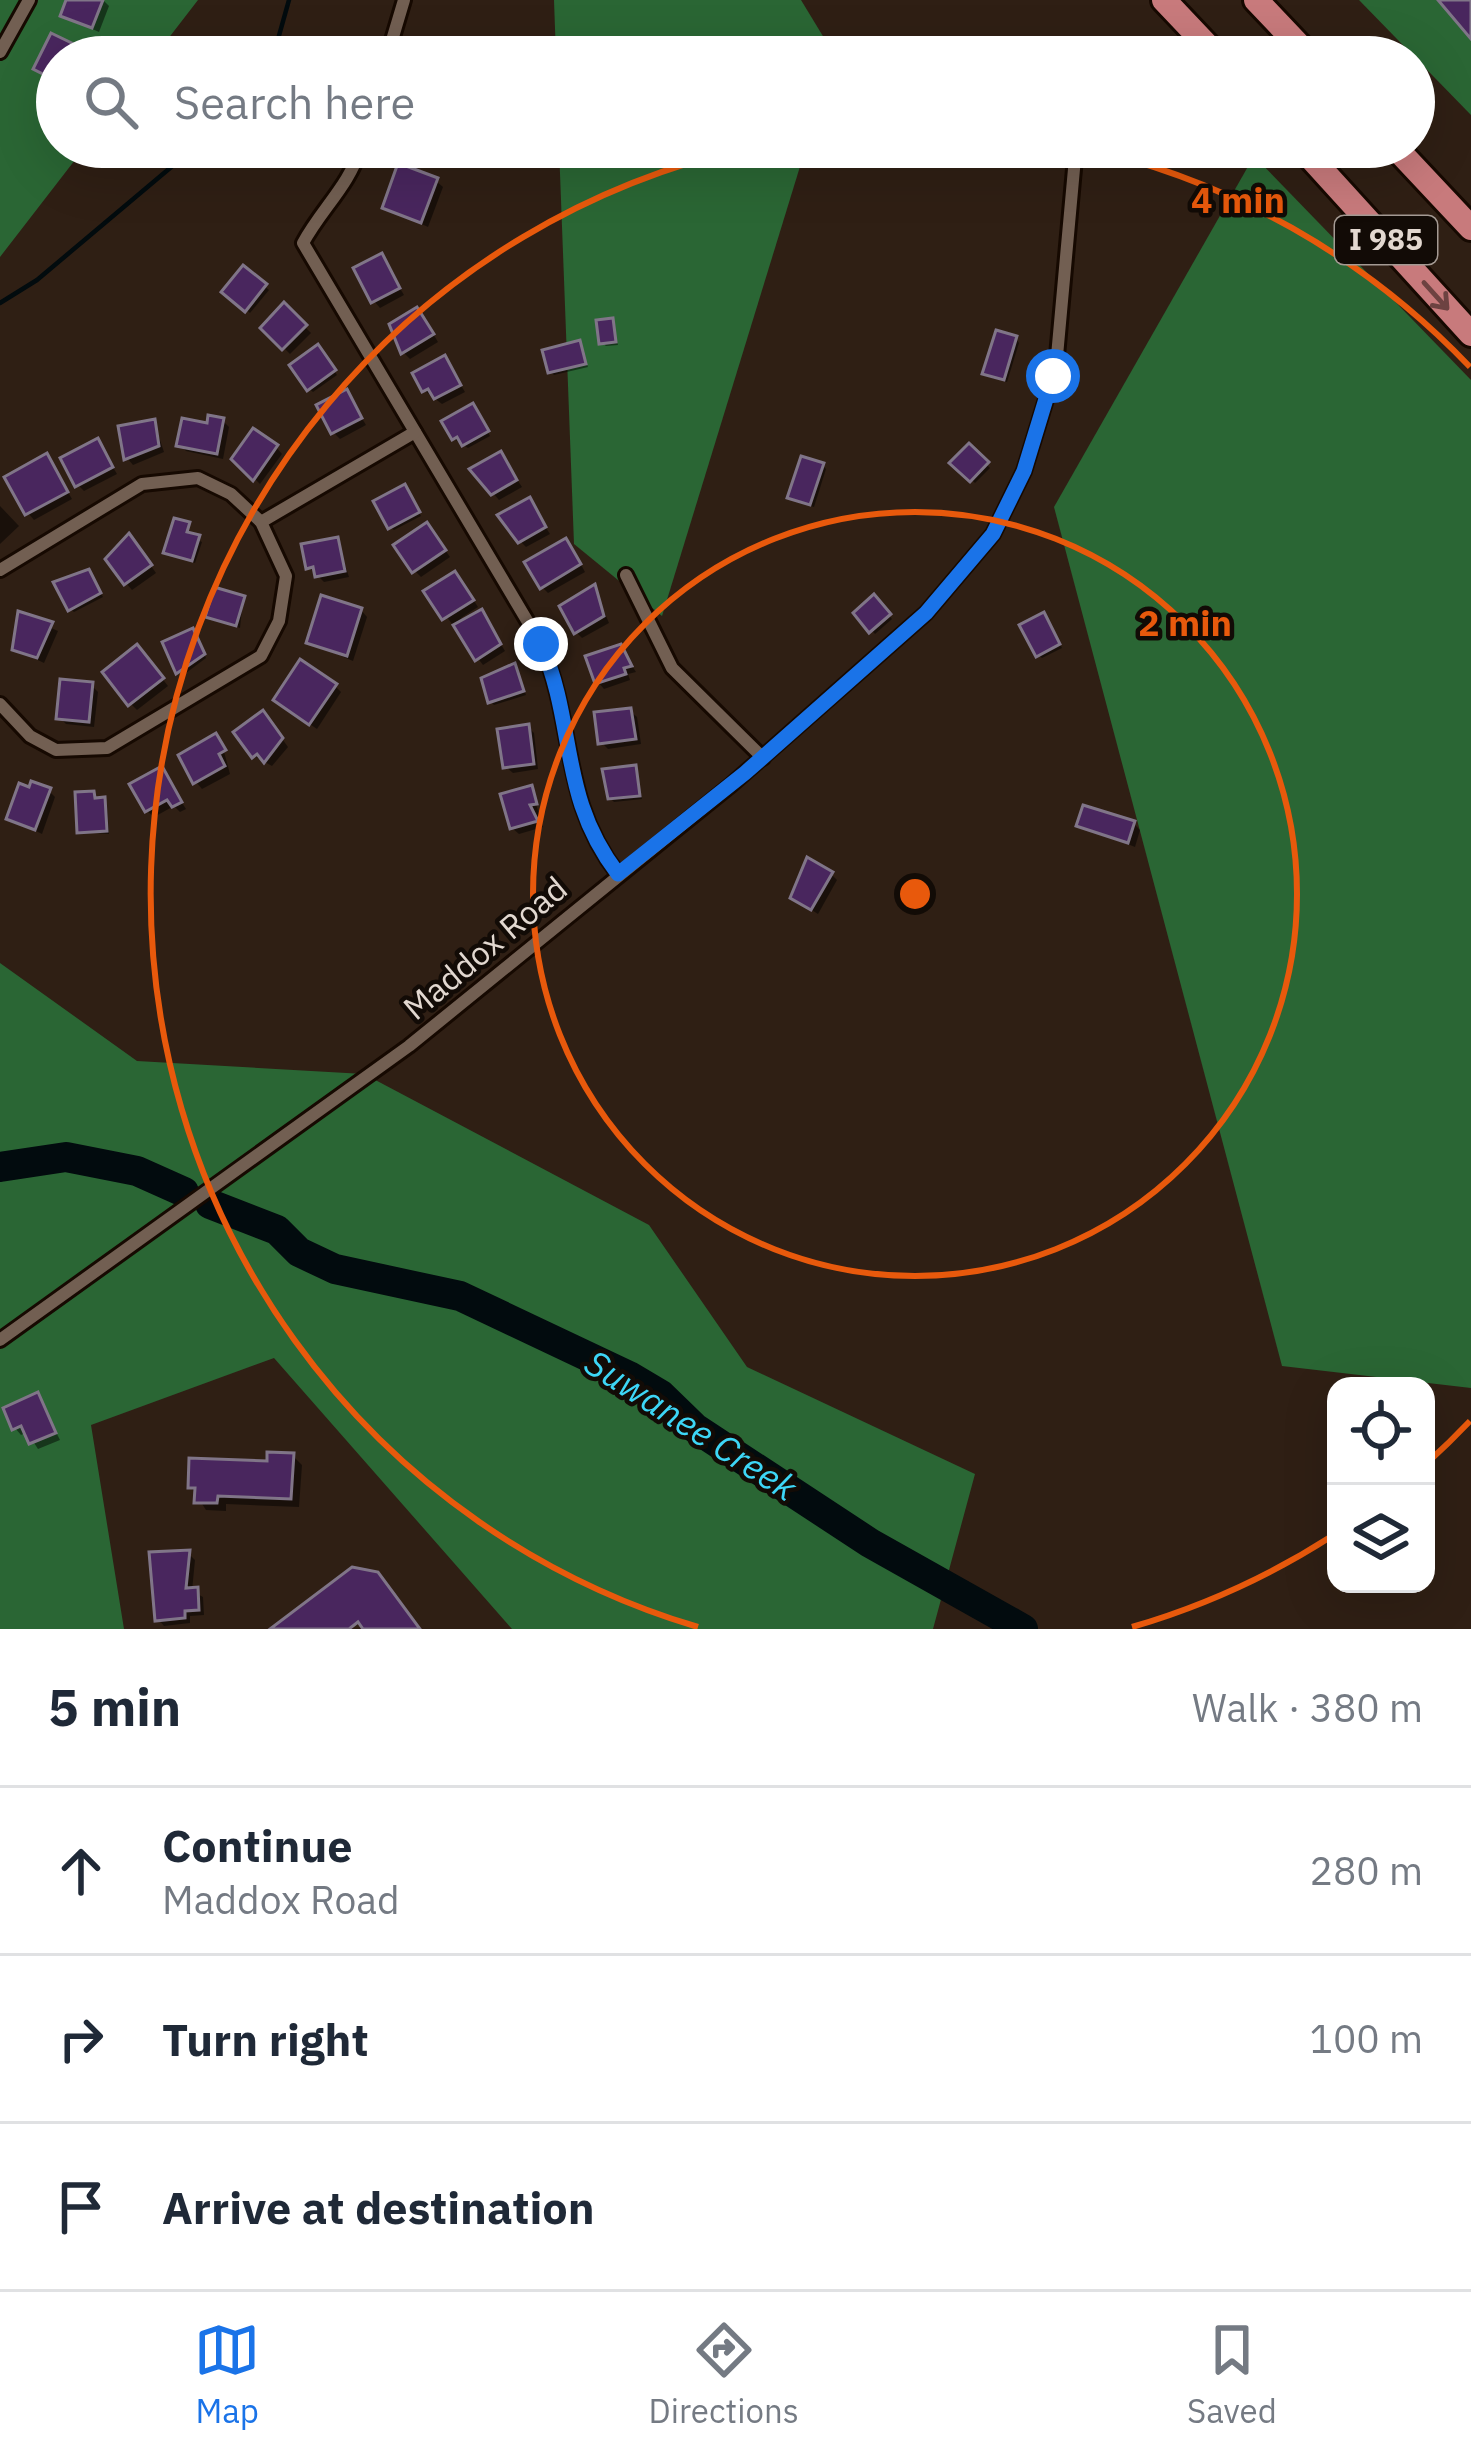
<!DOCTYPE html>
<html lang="en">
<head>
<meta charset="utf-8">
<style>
	body { margin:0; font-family:"IBM Plex Sans",sans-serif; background:#f2f2f3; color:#1f2937 }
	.controls { position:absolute; right:36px; bottom:36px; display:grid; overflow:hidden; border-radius:24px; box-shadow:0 12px 48px #0002 }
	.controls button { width:108px; height:108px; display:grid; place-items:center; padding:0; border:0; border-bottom:3px solid #e0e1e3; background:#fff; color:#1f2937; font:60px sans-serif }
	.stop { position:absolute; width:36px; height:36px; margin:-27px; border:9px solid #1a73e8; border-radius:50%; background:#fff }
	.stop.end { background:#1a73e8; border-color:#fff; box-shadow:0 3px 12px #0008 }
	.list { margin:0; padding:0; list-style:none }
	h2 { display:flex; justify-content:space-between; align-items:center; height:156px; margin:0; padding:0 48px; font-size:51px }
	h2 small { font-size:39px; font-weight:400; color:#747a83 }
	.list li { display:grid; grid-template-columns:78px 1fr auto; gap:36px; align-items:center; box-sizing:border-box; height:168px; padding:0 48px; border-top:3px solid #e0e1e3 }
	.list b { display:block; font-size:45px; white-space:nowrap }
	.list p { margin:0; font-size:39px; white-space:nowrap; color:#747a83 }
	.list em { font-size:39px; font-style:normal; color:#747a83 }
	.icon { flex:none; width:66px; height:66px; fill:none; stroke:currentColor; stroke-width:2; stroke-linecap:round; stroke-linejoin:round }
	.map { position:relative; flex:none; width:1471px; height:1629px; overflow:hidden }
	.search { position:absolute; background:#fff; box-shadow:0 12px 48px #0002; left:36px; right:36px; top:36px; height:132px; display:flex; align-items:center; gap:30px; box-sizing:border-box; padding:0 42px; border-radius:66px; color:#747a83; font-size:45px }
	.sheet { height:660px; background:#fff }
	nav { display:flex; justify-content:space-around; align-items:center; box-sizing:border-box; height:168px; border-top:3px solid #e0e1e3; background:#fff; font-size:33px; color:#747a83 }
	nav a { display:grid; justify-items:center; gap:6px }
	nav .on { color:#1a73e8 }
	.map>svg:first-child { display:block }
</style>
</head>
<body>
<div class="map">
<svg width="1471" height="1629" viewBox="0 0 1471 1629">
	<rect width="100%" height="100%" fill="#2f1f14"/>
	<g fill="#2a6634">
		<polygon points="0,0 198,0 154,57 57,57 57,147 85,147 0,257"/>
		<polygon points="554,0 801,0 835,56 556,57"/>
		<polygon points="1359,0 1471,0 1471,115"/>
		<polygon points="559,147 806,147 662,616 574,544"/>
		<polygon points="1254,156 1471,380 1471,1388 1282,1366 1054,507"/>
		<polygon points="0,963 137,1061 364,1074 649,1225 747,1367 975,1474 933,1629 512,1629 274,1358 91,1425 124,1629 0,1629"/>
	</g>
	<g fill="#0007">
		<polygon points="69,0 103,0 109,6 99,32 63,16"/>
		<polygon points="403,147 441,147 434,167 406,159"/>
		<polygon points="436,181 443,187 428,227 385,207"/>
		<polygon points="381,257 404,295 380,308 374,301"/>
		<polygon points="244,269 269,290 250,313 225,292"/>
		<polygon points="285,307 311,333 290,354 264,328"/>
		<polygon points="423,317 438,342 410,359 403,352"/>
		<polygon points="612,321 618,345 606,346 602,343"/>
		<polygon points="1016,339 1019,343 1007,382 989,377 986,373"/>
		<polygon points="579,343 588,367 554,375 551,372"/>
		<polygon points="321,351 337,375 313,392 309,389"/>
		<polygon points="445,359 465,392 442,404 425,391"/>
		<polygon points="346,392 366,425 340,439 333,432"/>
		<polygon points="476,410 490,436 468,448 454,439"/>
		<polygon points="223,421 229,427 223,459 186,451 180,445"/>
		<polygon points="154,422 164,452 133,465 127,458"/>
		<polygon points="97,441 117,474 84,491 78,485"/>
		<polygon points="276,447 282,454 260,484 235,459"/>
		<polygon points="969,447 990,468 975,483 954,463"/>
		<polygon points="501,455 522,487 499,500 493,493"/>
		<polygon points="47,457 72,499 34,520 28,513"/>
		<polygon points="823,466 826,469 814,507 794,501 791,497"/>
		<polygon points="408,491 421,516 394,530 390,527"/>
		<polygon points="529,501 550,534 526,547 520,541"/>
		<polygon points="0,506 19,526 0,544"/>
		<polygon points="188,525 190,536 202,542 195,563 166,552"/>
		<polygon points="433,532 450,557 421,577 415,571"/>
		<polygon points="337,540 349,577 324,582 309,567"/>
		<polygon points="135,543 156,573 132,590 126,583"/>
		<polygon points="572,548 585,572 548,593 542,587"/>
		<polygon points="92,577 103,597 74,612 70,609"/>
		<polygon points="461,581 478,607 461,618 464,622 481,612 505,651 483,665 428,592"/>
		<polygon points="594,588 609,623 582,638 576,632"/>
		<polygon points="874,598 892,619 875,634 857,614"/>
		<polygon points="243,599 240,628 208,616"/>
		<polygon points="361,610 367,617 353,661 310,643"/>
		<polygon points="20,614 58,631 44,663 15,649"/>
		<polygon points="1047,619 1062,648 1042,658 1038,655"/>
		<polygon points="196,635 206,658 182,676 166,644"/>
		<polygon points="620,647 636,672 628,674 630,680 604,689 598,682"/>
		<polygon points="143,654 168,686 137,710 131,704"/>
		<polygon points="515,666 526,695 494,705 490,701"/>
		<polygon points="91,685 98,692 94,727 66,724 59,717"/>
		<polygon points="335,686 341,692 317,729 283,706"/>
		<polygon points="630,711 637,717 641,744 608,749 601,742"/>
		<polygon points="269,721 288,747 272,766 254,756"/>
		<polygon points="528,727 534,733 538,769 513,773 506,767"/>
		<polygon points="222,744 230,774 202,789 196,782"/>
		<polygon points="635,768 642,799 614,802 610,798"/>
		<polygon points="161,770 186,809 180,812 174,806 154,817 147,811"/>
		<polygon points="531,788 543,827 519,834 512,828"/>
		<polygon points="49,791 55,797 42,834 10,818"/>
		<polygon points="93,794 107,804 109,834 80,832"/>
		<polygon points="1134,824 1140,830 1135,847 1080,825"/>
		<polygon points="831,874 837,880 818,914 793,898"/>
		<polygon points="38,1396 60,1440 38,1449 27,1432 21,1435 15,1428"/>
		<polygon points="293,1456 302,1465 299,1507 226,1504 226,1511 206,1510 191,1487"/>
		<polygon points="188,1553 195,1560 192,1591 203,1597 204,1615 190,1616 190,1623 164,1626 158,1619"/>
	</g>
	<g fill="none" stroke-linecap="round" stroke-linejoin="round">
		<g stroke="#020b0e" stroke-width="4.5">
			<polyline points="273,57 289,0"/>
			<polyline points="0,303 37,280 195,147"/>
		</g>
		<g stroke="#020b0e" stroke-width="30">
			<polyline points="0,1167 66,1157 137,1171 184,1192"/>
			<polyline points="210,1204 277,1230 299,1252 335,1269 460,1296 629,1376 661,1395 695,1428 870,1543 1023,1629"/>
		</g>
	</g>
	<g fill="#49265e" stroke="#807588" stroke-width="3">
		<polygon points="66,0 103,0 92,28 60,16"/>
		<polygon points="1438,0 1471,0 1471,39"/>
		<polygon points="51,33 84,49 80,57 57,57 57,81 33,69"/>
		<polygon points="399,147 435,147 428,163 397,154"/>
		<polygon points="398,163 438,178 421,223 382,208"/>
		<polygon points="382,253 400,288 371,303 353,268"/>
		<polygon points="243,265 267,284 245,312 221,292"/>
		<polygon points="284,302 307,325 282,350 260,328"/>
		<polygon points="417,307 434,334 401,354 389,324"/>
		<polygon points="613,318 616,342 599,344 596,320"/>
		<polygon points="996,330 1017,336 1004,380 982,374"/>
		<polygon points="580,340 586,364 548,373 542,350"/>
		<polygon points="318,344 336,370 307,391 289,365"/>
		<polygon points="445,355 461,385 434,399 428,389 422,392 412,373"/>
		<polygon points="347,389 362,418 331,434 316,405"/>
		<polygon points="473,403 489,431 462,446 457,437 452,440 441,421"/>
		<polygon points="208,415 224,418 217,454 176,446 182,418 207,423"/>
		<polygon points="155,419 159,446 124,460 118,426"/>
		<polygon points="253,428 278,445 253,481 231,459"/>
		<polygon points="98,438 113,467 75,487 60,458"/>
		<polygon points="969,443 989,462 970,482 949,463"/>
		<polygon points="501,451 517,480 491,495 469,469"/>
		<polygon points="47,453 68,492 25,515 4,477"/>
		<polygon points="801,456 824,463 810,505 787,498"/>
		<polygon points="405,484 420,512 388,529 373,501"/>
		<polygon points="530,497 546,527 518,543 497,515"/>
		<polygon points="174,518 190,522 187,532 200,535 192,561 163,553"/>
		<polygon points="427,522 446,550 412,573 393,545"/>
		<polygon points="129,533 152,565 124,585 105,559"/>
		<polygon points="338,537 345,571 315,577 313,567 306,569 301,544"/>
		<polygon points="566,538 581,564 540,589 524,562"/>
		<polygon points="89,569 101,593 68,611 53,582"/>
		<polygon points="455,571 474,600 442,620 423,591"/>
		<polygon points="595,584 604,616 574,634 559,606"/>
		<polygon points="214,587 245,596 236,626 205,617"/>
		<polygon points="874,594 891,614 869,633 853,613"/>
		<polygon points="321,595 362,608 347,656 306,643"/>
		<polygon points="482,609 501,644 475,661 453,625"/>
		<polygon points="18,611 53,622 37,658 12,650"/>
		<polygon points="1044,612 1060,644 1036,657 1019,625"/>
		<polygon points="193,628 205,654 176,674 162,642"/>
		<polygon points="137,644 164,678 128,706 102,672"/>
		<polygon points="621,644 632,666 624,668 626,674 595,684 585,656"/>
		<polygon points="300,659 337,684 309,725 273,700"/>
		<polygon points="515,663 524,691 488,703 481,678"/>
		<polygon points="60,679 93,682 89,722 56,719"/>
		<polygon points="631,708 636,739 598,744 594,712"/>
		<polygon points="263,710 283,738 264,763 257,754 252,758 233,732"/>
		<polygon points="529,724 534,764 503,768 497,729"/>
		<polygon points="216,733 226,750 219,754 225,766 193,784 178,755"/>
		<polygon points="636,765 640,796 608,799 602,769"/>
		<polygon points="162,766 182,802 172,807 167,800 145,812 129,784"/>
		<polygon points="31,781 51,788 35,830 6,819 19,783 29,787"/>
		<polygon points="532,785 537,804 530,805 538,821 510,829 500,794"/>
		<polygon points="94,791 95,798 105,797 107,831 77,833 75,792"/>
		<polygon points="1083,805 1135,821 1128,843 1076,826"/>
		<polygon points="807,857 833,872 811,910 790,898"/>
		<polygon points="38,1392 56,1433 29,1444 21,1426 12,1430 3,1408"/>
		<polygon points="267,1452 294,1453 291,1499 218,1496 217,1503 194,1503 195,1488 188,1488 189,1458 267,1461"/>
		<polygon points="190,1550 186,1588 198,1587 199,1610 185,1611 185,1618 155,1621 149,1552"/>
		<polygon points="352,1567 378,1572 420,1629 363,1629 358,1622 349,1629 270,1629"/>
	</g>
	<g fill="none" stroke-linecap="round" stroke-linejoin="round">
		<g stroke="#160901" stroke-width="18">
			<g id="minor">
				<polyline points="0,52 29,0"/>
				<polyline points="387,57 404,0"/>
				<path d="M 361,147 C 349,186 322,208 303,243 L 541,644 C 576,725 560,799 618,874"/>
				<polyline points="261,522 415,432"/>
				<polyline points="0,570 142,484 198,478 231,494 261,522 286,576 279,621 261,656 107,748 56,750 30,736 0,704"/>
				<polyline points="626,575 672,668 763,758"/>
				<polyline points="0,1340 409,1046 731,785 926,613 993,534 1024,471 1056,367 1076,147"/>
			</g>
		</g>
		<g stroke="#160901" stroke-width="30">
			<g id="motorway">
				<polyline points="1164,0 1218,57"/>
				<polyline points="1256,0 1310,57"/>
				<polyline points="1301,147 1471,334"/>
				<polyline points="1395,147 1471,228"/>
			</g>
		</g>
		<use href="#minor" stroke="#725f52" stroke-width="12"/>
		<use href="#motorway" stroke="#c87a7c" stroke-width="24"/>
	</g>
	<defs><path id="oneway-shaft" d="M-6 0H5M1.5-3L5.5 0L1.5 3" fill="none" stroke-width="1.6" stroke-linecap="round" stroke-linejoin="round" transform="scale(3)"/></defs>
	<use stroke="#6d4241" href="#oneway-shaft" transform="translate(1436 296) rotate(48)"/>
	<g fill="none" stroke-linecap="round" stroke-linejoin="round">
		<path stroke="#1a73e8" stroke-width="15" d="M 541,644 C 577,727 558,795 618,874 L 745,773 L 926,613 L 993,534 L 1024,471 L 1053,376"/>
	</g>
	<g fill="none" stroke="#e8590c" stroke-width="6">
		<circle cx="915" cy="894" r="382"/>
		<path d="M1470 1421A765 765 0 0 1 1427 1463M1332 1536A765 765 0 0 1 1132 1627M698 1627A765 765 0 0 1 749 147M1081 147A765 765 0 0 1 1470 367"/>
	</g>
	<g text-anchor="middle" stroke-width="9" stroke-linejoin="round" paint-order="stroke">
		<rect fill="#120b06" stroke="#a49a93" stroke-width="3" x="1335" y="216" width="102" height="48" rx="9"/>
		<g font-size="30" font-weight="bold" fill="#e2d8d0">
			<text x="1386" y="250">I 985</text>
		</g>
		<g font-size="33" fill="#e2d8d0" stroke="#120b06">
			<text transform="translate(485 948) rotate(-40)" y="12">Maddox Road</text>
		</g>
		<g font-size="36" font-style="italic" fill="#3dd6f6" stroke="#120b06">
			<text transform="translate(691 1425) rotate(33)" y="13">Suwanee Creek</text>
		</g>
	</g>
	<circle cx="915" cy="894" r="18" fill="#e8590c" stroke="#120b06" stroke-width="6"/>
	<g font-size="36" text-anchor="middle" font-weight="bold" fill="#e8590c" stroke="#120b06" stroke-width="9" stroke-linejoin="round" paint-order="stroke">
		<text x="1238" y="213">4 min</text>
		<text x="1185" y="636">2 min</text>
	</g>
</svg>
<div class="controls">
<button><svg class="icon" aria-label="locate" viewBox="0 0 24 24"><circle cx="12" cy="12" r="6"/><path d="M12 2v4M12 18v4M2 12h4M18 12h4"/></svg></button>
<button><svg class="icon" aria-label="layers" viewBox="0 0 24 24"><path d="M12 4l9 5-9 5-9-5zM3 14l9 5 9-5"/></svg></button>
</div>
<div class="stop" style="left:1053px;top:376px"></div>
<div class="stop end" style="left:541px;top:644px"></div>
<div class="search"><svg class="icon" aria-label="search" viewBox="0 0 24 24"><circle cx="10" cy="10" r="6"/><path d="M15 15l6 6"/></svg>Search here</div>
</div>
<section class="sheet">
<h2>5 min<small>Walk · 380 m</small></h2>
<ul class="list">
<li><svg class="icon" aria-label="ahead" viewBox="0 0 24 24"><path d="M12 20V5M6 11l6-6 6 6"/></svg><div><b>Continue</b><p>Maddox Road</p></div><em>280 m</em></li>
<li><svg class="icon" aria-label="right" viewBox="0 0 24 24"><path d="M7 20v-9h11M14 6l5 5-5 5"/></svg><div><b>Turn right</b></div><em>100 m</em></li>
<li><svg class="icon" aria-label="arrive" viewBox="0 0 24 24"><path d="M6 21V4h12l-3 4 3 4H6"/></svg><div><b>Arrive at destination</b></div></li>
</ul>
</section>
<nav>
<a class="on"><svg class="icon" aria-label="map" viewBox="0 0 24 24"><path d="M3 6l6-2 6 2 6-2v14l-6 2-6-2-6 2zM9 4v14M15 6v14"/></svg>Map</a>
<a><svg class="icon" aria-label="directions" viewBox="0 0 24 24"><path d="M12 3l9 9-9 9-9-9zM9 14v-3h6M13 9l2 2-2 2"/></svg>Directions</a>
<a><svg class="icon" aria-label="saved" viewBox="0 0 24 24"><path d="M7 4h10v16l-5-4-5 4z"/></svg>Saved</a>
</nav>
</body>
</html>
